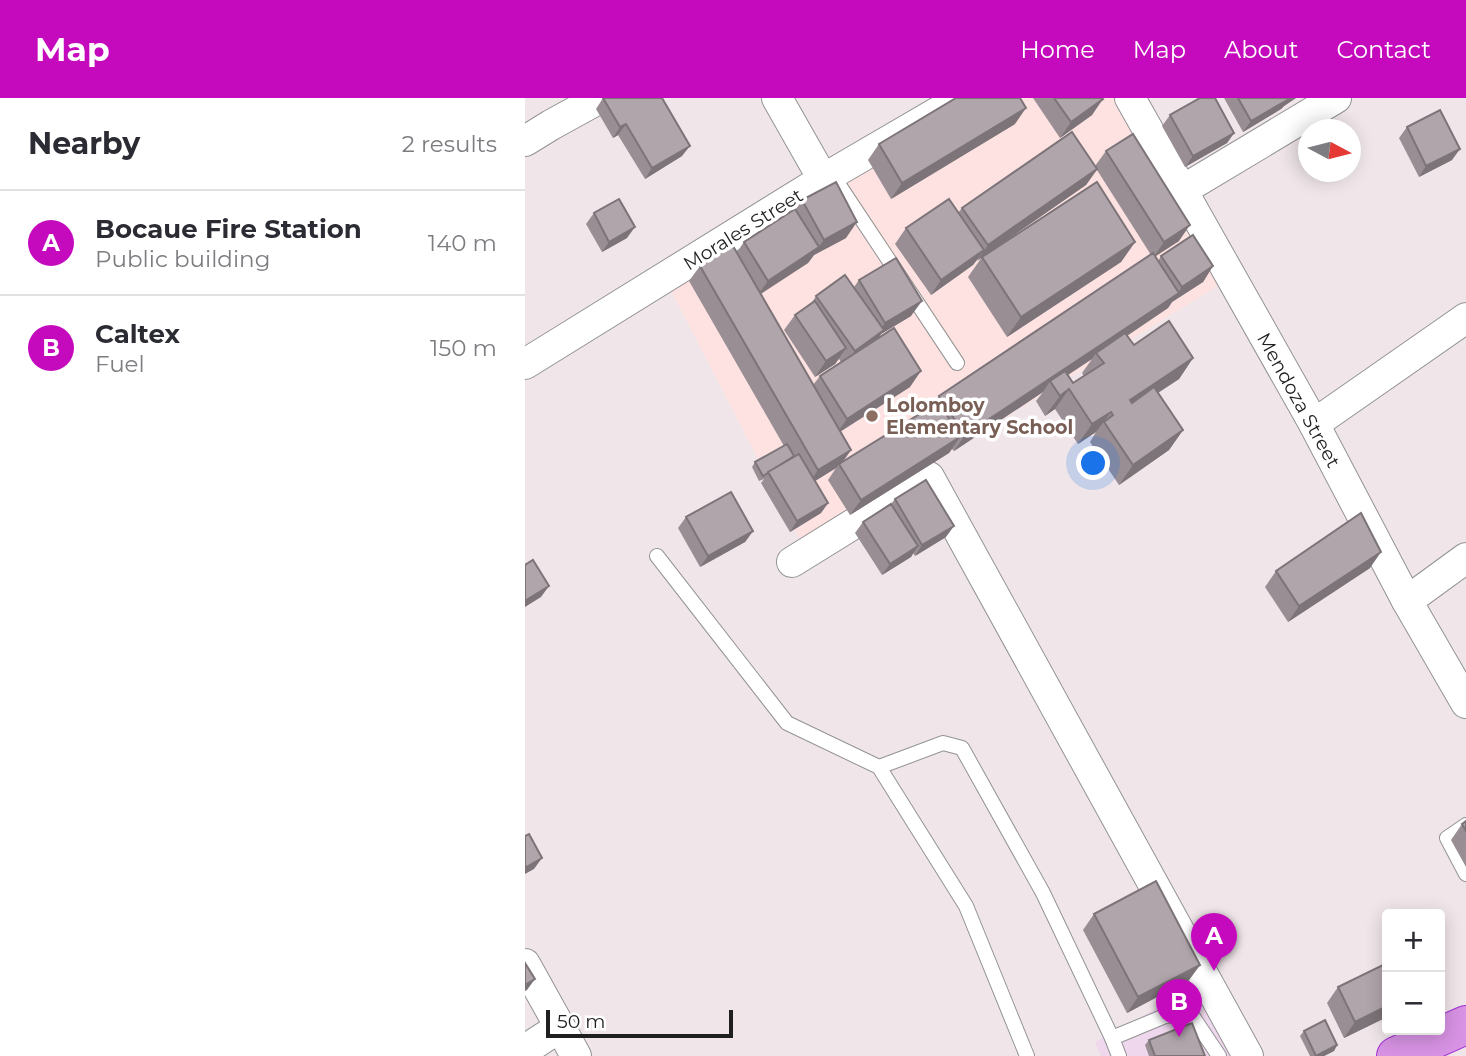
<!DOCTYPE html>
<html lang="en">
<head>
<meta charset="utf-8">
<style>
	body { margin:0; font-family:Montserrat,sans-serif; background:#f2f2f3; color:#2b2b33 }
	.controls { position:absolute; right:21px; bottom:21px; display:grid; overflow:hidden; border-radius:7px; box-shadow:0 4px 18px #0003 }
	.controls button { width:63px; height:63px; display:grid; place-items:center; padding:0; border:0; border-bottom:2px solid #e1e1e2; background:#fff; color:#2b2b33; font:35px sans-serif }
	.compass { position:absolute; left:773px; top:21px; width:63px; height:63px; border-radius:50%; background:#fff; box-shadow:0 4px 18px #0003; rotate:97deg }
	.scale { position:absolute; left:21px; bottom:18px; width:187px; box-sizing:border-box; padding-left:7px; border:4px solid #1f1f1f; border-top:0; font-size:19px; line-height:24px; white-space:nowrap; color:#1f1f1f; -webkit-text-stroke:5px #fff; paint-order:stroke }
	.you { position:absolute; left:569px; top:366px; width:24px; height:24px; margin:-18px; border:5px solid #fff; border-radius:50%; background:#1a73e8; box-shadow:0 0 0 10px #1a73e833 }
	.badge { display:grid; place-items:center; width:46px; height:46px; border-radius:50%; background:#c50abd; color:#fff; font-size:23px; font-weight:700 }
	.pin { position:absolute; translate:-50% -58px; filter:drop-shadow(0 2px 4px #0008) }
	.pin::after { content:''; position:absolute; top:37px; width:24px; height:21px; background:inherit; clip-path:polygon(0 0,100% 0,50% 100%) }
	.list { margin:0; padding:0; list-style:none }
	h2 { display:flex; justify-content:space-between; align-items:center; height:91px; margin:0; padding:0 28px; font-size:30px }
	h2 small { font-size:23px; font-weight:400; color:#7c7c81 }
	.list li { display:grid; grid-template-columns:46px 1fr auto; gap:21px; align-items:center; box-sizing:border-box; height:105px; padding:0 28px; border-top:2px solid #e1e1e2 }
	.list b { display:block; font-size:26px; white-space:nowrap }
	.list p { margin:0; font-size:23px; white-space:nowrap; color:#7c7c81 }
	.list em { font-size:23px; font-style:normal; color:#7c7c81 }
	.map { position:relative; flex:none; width:941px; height:958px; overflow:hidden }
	header { display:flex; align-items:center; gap:42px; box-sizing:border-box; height:98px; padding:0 35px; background:#c50abd; color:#fff }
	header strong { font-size:33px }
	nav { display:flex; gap:38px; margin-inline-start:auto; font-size:24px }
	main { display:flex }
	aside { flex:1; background:#fff }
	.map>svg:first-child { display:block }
</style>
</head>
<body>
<header>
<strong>Map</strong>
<nav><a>Home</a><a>Map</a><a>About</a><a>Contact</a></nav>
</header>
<main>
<aside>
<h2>Nearby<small>2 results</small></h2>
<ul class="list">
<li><span class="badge">A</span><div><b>Bocaue Fire Station</b><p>Public building</p></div><em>140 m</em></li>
<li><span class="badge">B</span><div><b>Caltex</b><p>Fuel</p></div><em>150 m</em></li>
</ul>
</aside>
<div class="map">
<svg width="941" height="958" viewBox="0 0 941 958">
	<rect width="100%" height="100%" fill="#f0e6e9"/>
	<polygon fill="#efd7ed" points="671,889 711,958 576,958 570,944"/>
	<polygon fill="#fde2e1" points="454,0 589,0 697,185 277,446 144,189"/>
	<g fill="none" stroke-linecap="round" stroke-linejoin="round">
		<g stroke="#939393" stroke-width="16">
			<g id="lane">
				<polyline points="305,77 312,84 432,265"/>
				<polyline points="132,458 262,625 354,669 441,808 502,958"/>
				<polyline points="354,669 418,645 437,650 518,795 587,940"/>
				<polyline points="941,727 922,740 941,776"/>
				<polyline points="594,958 587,940 640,918 666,916 694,958"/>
			</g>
		</g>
		<g stroke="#939393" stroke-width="32">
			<g id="street">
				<polyline points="252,0 298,81"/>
				<polyline points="605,0 789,326 882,503 941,605"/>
				<polyline points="0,43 26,27 75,0"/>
				<polyline points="656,93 811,0"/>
				<polyline points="0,266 305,77 437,0"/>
				<polyline points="789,326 941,220"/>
				<polyline points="267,464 404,379 723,958"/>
				<polyline points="882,503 941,460"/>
				<polyline points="0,866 35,929"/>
				<polyline points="0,952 35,929 51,958"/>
			</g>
		</g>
		<g stroke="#a12ed2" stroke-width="40">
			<polyline id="highway" points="871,958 941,927"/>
		</g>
		<use href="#lane" stroke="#fff" stroke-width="14"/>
		<use href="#street" stroke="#fff" stroke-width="30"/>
		<use href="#highway" stroke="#d792e3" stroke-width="38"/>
	</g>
	<g fill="#988e94" fill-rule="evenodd">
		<polygon points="78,0 157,58 120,81 93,37 88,40 71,11"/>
		<polygon points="508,0 577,0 567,17 535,40"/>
		<polygon points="699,0 771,0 759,8 756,11 718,34"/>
		<polygon points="645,17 709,35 702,45 660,69 637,28"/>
		<polygon points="490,26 366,101 343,62 354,46"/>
		<polygon points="882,29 927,62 894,79 874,40"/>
		<path d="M 581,53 L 654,143 L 630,158 L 633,163 L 636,158 L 688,168 L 678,184 L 647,204 L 643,210 L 602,238 L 609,247 L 668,260 L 654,281 L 633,295 L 658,332 L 644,352 L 594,387 L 565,344 L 571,334 L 553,346 L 530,311 L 520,318 L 511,303 L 518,294 L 429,353 L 427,351 L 424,355 L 325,417 L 303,382 L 311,370 L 290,383 L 303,405 L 296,415 L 265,434 L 236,385 L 239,381 L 234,383 L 227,369 L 230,364 L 259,348 L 164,183 L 175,168 L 212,154 L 219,144 L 270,112 L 277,102 L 321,140 L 289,157 L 283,165 L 236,196 L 288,287 L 295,278 L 316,264 L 314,261 L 310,266 L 290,279 L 259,232 L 270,217 L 286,206 L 291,198 L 329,189 L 334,182 L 386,218 L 356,236 L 354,240 L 385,289 L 315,334 L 326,352 L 317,364 L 406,309 L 414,298 L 626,157 L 572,72 L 561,87 L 452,162 L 448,167 L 406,197 L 370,146 L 381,130 L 433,115 L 437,110 L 570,68 ZM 567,261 L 557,275 L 559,278 L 548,285 L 542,277 Z"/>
		<polygon points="69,115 102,140 77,154 61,126"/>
		<polygon points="610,144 596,164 482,239 443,179 457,159"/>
		<polygon points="370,401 421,439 390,458 388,455 386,459 357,477 330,435 338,424 366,406"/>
		<polygon points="161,419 228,433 220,444 175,469 153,430"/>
		<polygon points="845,470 763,524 740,489 751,473"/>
		<polygon points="941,723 941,769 926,742 937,726"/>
		<polygon points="569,816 675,867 664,882 602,915 558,832"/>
		<polygon points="862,865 862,919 819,940 802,905 813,889"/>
		<polygon points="779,933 812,947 809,953 799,958 785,958 775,938"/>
		<polygon points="624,942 680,958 624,958 620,947"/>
	</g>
	<g fill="#7c7478">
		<polygon points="764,0 771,0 759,8 756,11 718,34 726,23"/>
		<polygon points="578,1 567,17 535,40 546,24"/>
		<polygon points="501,10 490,26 366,101 377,85"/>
		<polygon points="101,26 93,37 88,40 95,29"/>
		<polygon points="709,35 702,45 660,69 668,58"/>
		<polygon points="165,48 157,58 120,81 127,70"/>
		<polygon points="935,51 927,62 894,79 901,68"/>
		<polygon points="572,71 561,87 452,163 463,147"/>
		<polygon points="332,124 321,140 289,157 283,165 232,198 243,183 293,150 299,142"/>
		<polygon points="665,127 654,143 628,160 639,144"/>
		<polygon points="110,129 102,140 77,154 84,144"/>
		<polygon points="610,144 596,164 482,239 496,219"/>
		<polygon points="459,152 448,167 406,197 416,182"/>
		<polygon points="688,168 678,184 647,204 643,210 573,257 571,255 567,261 528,287 525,283 518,294 429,353 440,337 653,195 657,189"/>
		<polygon points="397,203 386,218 356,236 348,248 319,269 330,253 350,239 360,225"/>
		<polygon points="321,250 310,266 290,279 301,263"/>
		<polygon points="668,260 654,281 591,322 605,302"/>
		<polygon points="396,273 385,289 311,336 322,321"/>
		<polygon points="544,291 530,311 520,318 535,298"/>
		<polygon points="586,314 571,334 553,346 567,326"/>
		<polygon points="658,332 644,352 594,387 608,367"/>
		<polygon points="435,339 424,355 325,417 336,402"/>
		<polygon points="326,352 315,368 314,366 311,370 282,388 293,372"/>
		<polygon points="303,405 296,415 265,434 272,423"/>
		<polygon points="429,428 421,439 390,458 397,447"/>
		<polygon points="228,433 220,444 175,469 183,458"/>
		<polygon points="393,448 386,459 357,477 365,466"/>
		<polygon points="856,454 845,470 763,524 774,508"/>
		<polygon points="24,488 16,499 0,509 0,503"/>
		<polygon points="17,760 9,771 0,776 0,770"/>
		<polygon points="675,867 664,882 602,915 613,899"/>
		<polygon points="10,881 2,892 0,893 0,887"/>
		<polygon points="862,908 862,919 819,940 830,924"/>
		<polygon points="812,947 809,953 799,958 792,958"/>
	</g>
	<g fill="#b1a5ac" stroke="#7c7478" stroke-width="2">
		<polygon points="78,0 137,0 165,48 127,70 101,26 95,29"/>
		<polygon points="431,0 495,0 501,10 377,85 354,46"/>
		<polygon points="529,0 577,0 578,1 546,24"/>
		<polygon points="675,0 690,0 709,35 668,58 645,17"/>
		<polygon points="713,0 764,0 764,1 726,23"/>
		<polygon points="915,12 935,51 901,68 882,29"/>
		<polygon points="547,34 572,71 463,147 437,110"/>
		<polygon points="608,36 665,127 639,144 581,53"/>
		<polygon points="311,84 332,124 299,142 277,102"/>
		<polygon points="572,84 610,144 496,219 457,159"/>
		<polygon points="94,101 110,129 84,144 69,115"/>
		<polygon points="424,101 459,152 416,182 381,130"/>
		<polygon points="270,111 294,149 243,183 219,144"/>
		<polygon points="668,137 688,168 657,189 636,158"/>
		<polygon points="208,148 326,352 293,372 175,168"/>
		<polygon points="628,155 654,195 440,337 414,298"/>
		<polygon points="371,160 397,203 360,225 334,182"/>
		<polygon points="320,177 359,232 330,253 291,198"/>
		<polygon points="290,203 321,250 301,263 270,217"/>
		<polygon points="644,223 668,260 605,302 607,305 629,289 658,332 608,367 579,324 588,317 586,314 567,326 544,291 535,298 525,283 540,273 548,285 579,265 571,255 600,235 609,247"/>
		<polygon points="369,230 396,273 322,321 295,278"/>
		<polygon points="414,304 435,339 336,402 314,366"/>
		<polygon points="262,346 269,358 238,378 230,364"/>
		<polygon points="274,356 303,405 272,423 243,374"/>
		<polygon points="401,382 429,428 397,447 370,401"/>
		<polygon points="206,394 228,433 183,458 161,419"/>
		<polygon points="366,406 393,448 365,466 338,424"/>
		<polygon points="836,415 856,454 774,508 751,473"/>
		<polygon points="8,462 24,488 0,503 0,467"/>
		<polygon points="941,723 941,733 937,726"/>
		<polygon points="4,736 17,760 0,770 0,738"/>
		<polygon points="631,783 675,867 613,899 569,816"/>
		<polygon points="0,865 10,881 0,887"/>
		<polygon points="862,865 862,908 830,924 813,889"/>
		<polygon points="800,922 812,947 791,958 779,933"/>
		<polygon points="667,925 680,958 630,958 624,942"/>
	</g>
	<circle fill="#8d6e63" stroke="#fff" stroke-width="2.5" cx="347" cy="318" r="7"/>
	<g text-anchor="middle" stroke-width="7" stroke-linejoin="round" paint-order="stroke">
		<g font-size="19" fill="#1f1f1f" stroke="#fff">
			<text transform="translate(218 131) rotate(-32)" y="7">Morales Street</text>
			<text transform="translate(774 302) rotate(61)" y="7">Mendoza Street</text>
		</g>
		<g font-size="19" font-weight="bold" fill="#785e54" stroke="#fff" text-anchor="start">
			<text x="361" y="314">Lolomboy<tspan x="361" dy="22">Elementary School</tspan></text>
		</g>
	</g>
</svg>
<div class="controls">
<button>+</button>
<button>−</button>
</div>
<svg class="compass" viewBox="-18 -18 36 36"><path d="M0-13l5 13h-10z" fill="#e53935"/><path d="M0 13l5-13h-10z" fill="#7c7c81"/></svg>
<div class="scale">50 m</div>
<div class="you"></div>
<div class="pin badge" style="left:689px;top:873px">A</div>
<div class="pin badge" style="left:654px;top:939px">B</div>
</div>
</main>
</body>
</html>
